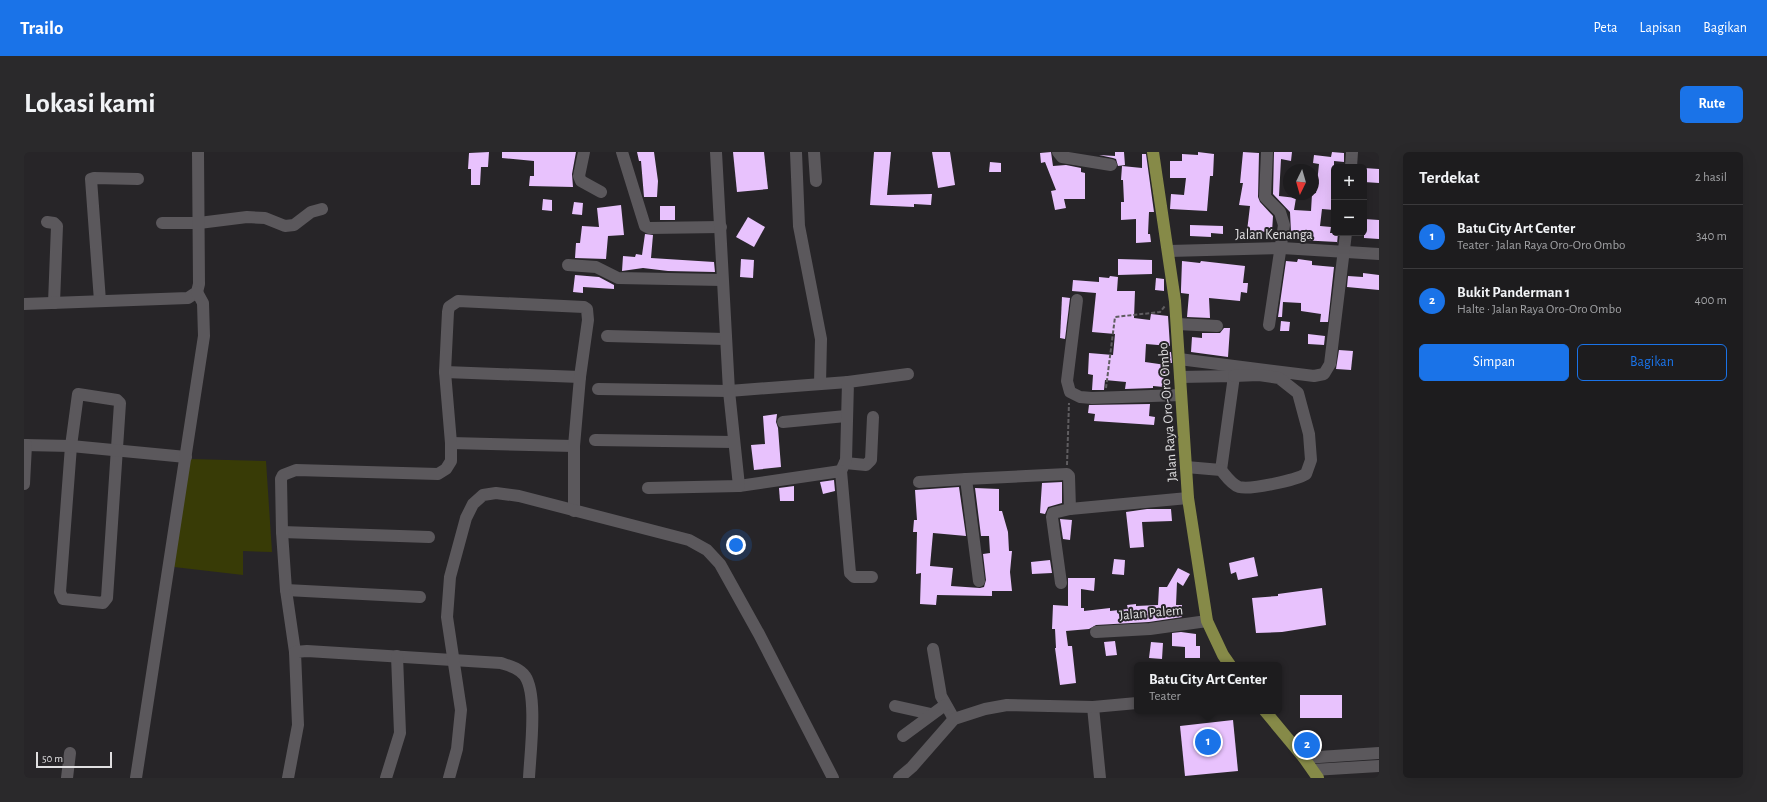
<!DOCTYPE html>
<html lang="id">
<head>
<meta charset="utf-8">
<style>
	body { margin:0; font-family:"Alegreya Sans",sans-serif; background:#2a292b; color:#f1f3f6 }
	.controls { position:absolute; right:12px; top:12px; display:grid; overflow:hidden; border-radius:6px; box-shadow:0 4px 16px #0002 }
	.controls button { width:36px; height:36px; display:grid; place-items:center; padding:0; border:0; border-bottom:1px solid #3b3a3c; background:#1d1c1e; color:#f1f3f6; font:20px sans-serif }
	.compass { position:absolute; left:1259px; top:12px; width:36px; height:36px; border-radius:50%; background:#1d1c1e; box-shadow:0 4px 16px #0002; rotate:185deg }
	.scale { position:absolute; left:12px; bottom:10px; width:76px; box-sizing:border-box; padding-left:4px; border:2px solid #e0dfe1; border-top:0; font-size:11px; line-height:14px; white-space:nowrap; color:#e0dfe1; -webkit-text-stroke:3px #272528; paint-order:stroke }
	.you { position:absolute; left:712px; top:393px; width:14px; height:14px; margin:-10px; border:3px solid #fff; border-radius:50%; background:#1a73e8; box-shadow:0 0 0 6px #1a73e833 }
	.badge { display:grid; place-items:center; width:26px; height:26px; border-radius:50%; background:#1a73e8; color:#fff; font-size:13px; font-weight:700 }
	.pin { position:absolute; translate:-50% -50%; border:2px solid #fff; box-shadow:0 1px 4px #0006 }
	.popup { position:absolute; left:1110px; top:510px; width:148px; height:52px; box-sizing:border-box; display:grid; place-content:center; border-radius:6px; background:#1d1c1e; filter:drop-shadow(0 1px 3px #0005); font-size:13px; white-space:nowrap; color:#a0a1a4 }
	.popup b { font-size:15px; color:#f1f3f6 }
	.popup::after { content:''; position:absolute; left:50%; top:100%; margin-left:-8px; border:8px solid transparent; border-top-color:#1d1c1e }
	.list { margin:0; padding:0; list-style:none }
	h2 { display:flex; justify-content:space-between; align-items:center; height:52px; margin:0; padding:0 16px; font-size:17px }
	h2 small { font-size:13px; font-weight:400; color:#a0a1a4 }
	.list li { display:grid; grid-template-columns:26px 1fr auto; gap:12px; align-items:center; box-sizing:border-box; height:64px; padding:0 16px; border-top:1px solid #3b3a3c }
	.list b { display:block; font-size:15px; white-space:nowrap }
	.list p { margin:0; font-size:13px; white-space:nowrap; color:#a0a1a4 }
	.list em { font-size:13px; font-style:normal; color:#a0a1a4 }
	.actions { display:flex; gap:8px; padding:12px 16px }
	.actions a { flex:1; padding:9px 0; border:1px solid #1a73e8; border-radius:6px; text-align:center; font-size:14px; color:#1a73e8 }
	.actions .main { background:#1a73e8; color:#fff }
	.map { position:relative; flex:none; width:1355px; height:626px; overflow:hidden; border-radius:6px }
	header { display:flex; align-items:center; gap:24px; box-sizing:border-box; height:56px; padding:0 20px; background:#1a73e8; color:#fff }
	header strong { font-size:19px }
	nav { display:flex; gap:22px; margin-inline-start:auto; font-size:14px }
	.intro { display:flex; align-items:center; justify-content:space-between; box-sizing:border-box; height:96px; padding:0 24px }
	h1 { margin:0; font-size:28px }
	.button { padding:10px 18px; border-radius:6px; background:#1a73e8; color:#fff; font-size:14px; font-weight:700 }
	main { display:flex; gap:24px; padding:0 24px }
	aside { flex:1; background:#1d1c1e; border-radius:6px; box-shadow:0 4px 16px #0002 }
	.map>svg:first-child { display:block }
</style>
</head>
<body>
<header>
<strong>Trailo</strong>
<nav><a>Peta</a><a>Lapisan</a><a>Bagikan</a></nav>
</header>
<div class="intro"><h1>Lokasi kami</h1><a class="button">Rute</a></div>
<main>
<div class="map">
<svg width="1355" height="626" viewBox="0 0 1355 626">
	<rect width="100%" height="100%" fill="#272528"/>
	<polygon fill="#383b06" points="165,307 242,309 248,400 219,399 219,423 150,415"/>
	<g fill="#e8c2fd">
		<polygon points="465,0 464,15 457,15 456,33 447,33 447,17 444,17 445,1"/>
		<polygon points="478,0 552,0 548,22 549,35 505,34 506,24 510,24 510,9 478,6"/>
		<polygon points="613,0 630,0 634,29 633,45 620,45 617,9 615,9"/>
		<polygon points="709,0 740,0 744,37 713,40"/>
		<polygon points="850,0 867,0 863,43 908,42 907,53 890,52 890,55 846,53"/>
		<polygon points="908,0 926,0 931,33 914,36"/>
		<polygon points="1027,0 1029,14 1042,13 1057,16 1057,20 1061,21 1061,47 1040,47 1042,56 1031,58 1027,39 1032,38 1021,10 1017,11 1016,1"/>
		<polygon points="1091,0 1100,0 1101,13 1094,14 1092,7 1089,6 1075,3 1091,4"/>
		<polygon points="1174,0 1190,2 1189,24 1186,24 1183,59 1146,57 1147,42 1160,43 1162,26 1146,26 1146,9 1158,9 1158,2 1174,3"/>
		<polygon points="1219,0 1235,1 1234,45 1236,50 1249,64 1248,80 1223,79 1226,54 1215,53 1219,31 1216,31"/>
		<polygon points="1250,0 1268,0 1267,9 1257,7 1255,44 1272,46 1270,58 1287,59 1288,42 1292,41 1295,12 1289,11 1290,3 1307,5 1308,0 1320,1 1320,10 1310,9 1310,58 1298,57 1296,74 1307,75 1306,81 1314,81 1313,92 1313,90 1275,88 1275,81 1267,80 1266,60 1249,42"/>
		<polygon points="1118,2 1122,2 1130,60 1125,60 1124,82 1126,82 1127,90 1112,91 1112,67 1097,68 1097,50 1100,50 1099,28 1097,28 1098,14 1118,16"/>
		<polygon points="966,10 977,11 977,20 965,20"/>
		<polygon points="1340,16 1355,17 1355,31 1340,30"/>
		<polygon points="519,47 528,48 528,59 518,58"/>
		<polygon points="550,50 559,51 558,63 548,62"/>
		<polygon points="597,53 600,83 584,84 582,107 551,106 552,91 556,91 558,74 575,75 573,56"/>
		<rect x="636" y="54" width="15" height="14"/>
		<polygon points="724,65 741,75 730,95 712,85"/>
		<polygon points="1340,67 1355,68 1355,87 1340,86"/>
		<polygon points="1166,73 1199,74 1199,82 1187,81 1187,85 1166,84"/>
		<polygon points="621,82 629,83 627,106 690,110 691,120 644,119 619,116 598,119 599,104 611,105 612,102 618,103"/>
		<polygon points="717,107 730,108 729,126 716,125"/>
		<polygon points="1094,107 1128,108 1128,122 1094,123"/>
		<polygon points="1274,107 1288,109 1288,113 1310,115 1304,170 1296,170 1297,162 1277,159 1277,151 1259,150 1258,165 1254,165 1262,109 1273,110"/>
		<polygon points="1158,109 1176,111 1177,109 1221,114 1219,131 1224,131 1223,141 1217,140 1216,149 1185,146 1186,166 1163,165 1165,142 1157,141 1157,137"/>
		<polygon points="1339,121 1355,123 1355,138 1323,135 1324,124 1339,125"/>
		<polygon points="551,123 575,125 590,133 590,137 559,135 559,141 549,140"/>
		<polygon points="1086,124 1094,125 1093,139 1111,139 1110,166 1126,168 1127,162 1144,164 1146,194 1122,192 1121,210 1142,213 1140,235 1129,234 1129,236 1101,237 1102,230 1081,228 1080,238 1068,238 1069,223 1064,222 1065,201 1089,203 1091,182 1068,180 1072,141 1048,139 1049,128 1075,130 1075,125 1085,126"/>
		<polygon points="1132,126 1140,127 1140,139 1131,138"/>
		<polygon points="1038,145 1046,146 1041,187 1036,186"/>
		<polygon points="1257,169 1266,170 1265,179 1256,179"/>
		<polygon points="1200,176 1206,176 1204,205 1167,200 1168,185 1178,186 1178,181 1196,181"/>
		<polygon points="1284,182 1301,184 1300,193 1284,192"/>
		<polygon points="1315,198 1329,199 1327,218 1312,217"/>
		<polygon points="1140,200 1147,200 1148,211 1139,210"/>
		<polygon points="1126,252 1125,264 1131,265 1130,273 1070,269 1071,262 1064,261 1065,253"/>
		<polygon points="753,262 752,270 754,276 757,315 730,318 727,293 741,292 739,264"/>
		<polygon points="810,328 811,339 799,342 796,330"/>
		<polygon points="1038,330 1038,351 1024,355 1021,362 1016,361 1018,331"/>
		<polygon points="770,334 770,349 756,349 755,336"/>
		<polygon points="935,335 942,384 909,381 906,414 929,416 927,434 956,436 960,435 962,428 959,402 966,401 965,384 957,384 951,336 975,337 975,359 978,359 984,380 985,399 988,399 986,420 988,439 968,439 968,444 913,443 912,453 896,452 897,421 892,422 893,380 889,380 890,368 893,368 891,338"/>
		<polygon points="1123,357 1147,357 1148,369 1118,370 1120,395 1106,396 1102,360"/>
		<polygon points="1036,367 1048,368 1046,388 1039,387"/>
		<polygon points="1230,405 1234,424 1214,428 1212,420 1207,422 1205,411"/>
		<polygon points="1090,407 1101,408 1100,423 1088,422"/>
		<polygon points="1026,408 1028,421 1008,422 1007,410"/>
		<polygon points="1154,416 1166,422 1159,434 1153,430 1152,453 1158,453 1158,465 1125,470 1072,473 1065,477 1042,479 1044,494 1048,494 1052,531 1036,533 1031,496 1032,496 1031,477 1028,477 1029,453 1044,454 1044,426 1071,426 1070,439 1057,437 1057,456 1060,456 1060,459 1086,456 1086,459 1104,457 1103,453 1112,452 1112,454 1134,453 1135,435 1143,435"/>
		<polygon points="1298,436 1302,473 1258,480 1232,481 1228,446 1254,444 1254,442"/>
		<polygon points="1157,480 1172,482 1172,494 1176,494 1176,506 1161,506 1161,495 1148,494 1148,481"/>
		<polygon points="1091,489 1093,503 1082,504 1080,490"/>
		<polygon points="1127,490 1139,491 1138,507 1125,506"/>
		<rect x="1276" y="543" width="42" height="23"/>
		<polygon points="1209,568 1214,619 1161,624 1156,574"/>
	</g>
	<g fill="none" stroke-linecap="round" stroke-linejoin="round">
		<g stroke="#5f5d60" stroke-width="2" stroke-dasharray="4 2" stroke-linecap="butt">
			<polyline points="1082,236 1091,165 1136,160 1141,154"/>
			<polyline points="1043,313 1045,251"/>
		</g>
		<g stroke="#5b585c" stroke-width="12">
			<polyline points="560,0 555,24 557,29 577,40"/>
			<polyline points="598,0 621,74 625,76 697,75"/>
			<polyline points="772,0 775,74 797,187 796,232"/>
			<polyline points="790,0 792,29"/>
			<polyline points="1034,0 1038,5 1087,13"/>
			<polyline points="1243,0 1241,45 1256,60 1260,73 1245,173"/>
			<polyline points="1327,15 1328,0"/>
			<polyline points="23,70 30,71 33,74 30,151"/>
			<polyline points="138,71 175,71 223,65 241,66 261,74 270,73 287,60 298,57"/>
			<polyline points="1145,99 1258,96 1355,102"/>
			<polyline points="544,113 572,115 594,126 698,128"/>
			<polyline points="1053,148 1043,229 1046,240 1056,245 1068,246 1157,243"/>
			<polyline points="76,149 67,27 70,26 114,27"/>
			<polyline points="0,152 164,146 173,140 175,132 174,0"/>
			<polyline points="1153,172 1193,174"/>
			<polyline points="583,184 701,187"/>
			<polyline points="1155,207 1290,224 1300,222 1306,212 1322,81"/>
			<polyline points="421,220 556,225"/>
			<polyline points="1156,225 1210,224 1197,318 1162,315"/>
			<polyline points="574,237 705,239 824,230"/>
			<polygon points="54,242 93,248 96,251 83,446 79,451 39,447 36,440 47,294"/>
			<polyline points="759,270 822,264"/>
			<polyline points="571,288 709,290"/>
			<polyline points="427,291 550,294"/>
			<polyline points="0,293 47,294 162,305"/>
			<polyline points="821,311 842,313 847,308 849,265"/>
			<path d="M 1197,318 C 1202,324 1207,332 1215,335 C 1227,338 1272,328 1282,322 L 1287,308 L 1285,282 L 1274,241 L 1255,226 L 1235,223 L 1210,224"/>
			<polyline points="817,319 822,308 824,230 884,222"/>
			<polyline points="895,330 942,327"/>
			<polyline points="0,332 2,293"/>
			<polyline points="715,334 817,319 826,421 830,425 848,425"/>
			<polyline points="624,336 715,334 705,239 692,0"/>
			<polyline points="258,380 405,385"/>
			<polyline points="955,429 942,327 1043,322 1045,324 1046,357"/>
			<polyline points="1037,431 1028,365 1029,361 1046,357 1164,346"/>
			<polyline points="262,438 396,445"/>
			<polyline points="1072,480 1126,477 1183,469"/>
			<polyline points="909,497 917,544 930,567"/>
			<polyline points="271,500 262,438 258,380 257,327 259,323 272,318 414,322 422,317 427,309 427,291 421,220 424,160 425,155 434,149 560,155 563,157 564,168 556,225 550,294 550,359"/>
			<polyline points="871,554 907,562"/>
			<polyline points="1069,555 1076,626"/>
			<polyline points="879,584 921,553"/>
			<polyline points="1280,606 1355,601"/>
			<polyline points="1289,618 1355,614"/>
			<polyline points="43,626 46,601"/>
			<polyline points="112,626 180,184 179,151 173,140"/>
			<path d="M 264,626 L 274,573 L 271,500 L 283,499 L 477,511 C 486,514 495,516 501,524 C 514,543 506,603 505,626"/>
			<polyline points="362,626 376,581 373,504"/>
			<polyline points="425,626 433,597 437,558 423,465 426,425 442,366 449,352 459,343 472,341 495,344 665,388 683,398 696,412 735,482 809,626"/>
			<polyline points="875,626 888,615 930,567 961,557 983,553 1069,555 1113,551"/>
		</g>
		<g stroke="#868a48" stroke-width="12">
			<polyline points="1129,0 1151,149 1164,346 1183,469 1199,503 1206,513"/>
			<polyline points="1241,559 1280,606 1294,626"/>
		</g>
	</g>
	<g text-anchor="middle" stroke-width="4" stroke-linejoin="round" paint-order="stroke">
		<g font-size="14" fill="#e0dfe1" stroke="#272528">
			<text x="1250" y="87">Jalan Kenanga</text>
			<text transform="translate(1143 260) rotate(-94)" y="5">Jalan Raya Oro-Oro Ombo</text>
			<text transform="translate(1127 460) rotate(-5)" y="5">Jalan Palem</text>
		</g>
	</g>
</svg>
<div class="controls">
<button>+</button>
<button>−</button>
</div>
<svg class="compass" viewBox="-18 -18 36 36"><path d="M0-13l5 13h-10z" fill="#e53935"/><path d="M0 13l5-13h-10z" fill="#a0a1a4"/></svg>
<div class="scale">50 m</div>
<div class="you"></div>
<div class="pin badge" style="left:1184px;top:590px">1</div>
<div class="popup"><b>Batu City Art Center</b>Teater</div>
<div class="pin badge" style="left:1283px;top:593px">2</div>
</div>
<aside>
<h2>Terdekat<small>2 hasil</small></h2>
<ul class="list">
<li><span class="badge">1</span><div><b>Batu City Art Center</b><p>Teater · Jalan Raya Oro-Oro Ombo</p></div><em>340 m</em></li>
<li><span class="badge">2</span><div><b>Bukit Panderman 1</b><p>Halte · Jalan Raya Oro-Oro Ombo</p></div><em>400 m</em></li>
</ul>
<div class="actions"><a class="main">Simpan</a><a>Bagikan</a></div>
</aside>
</main>
</body>
</html>
